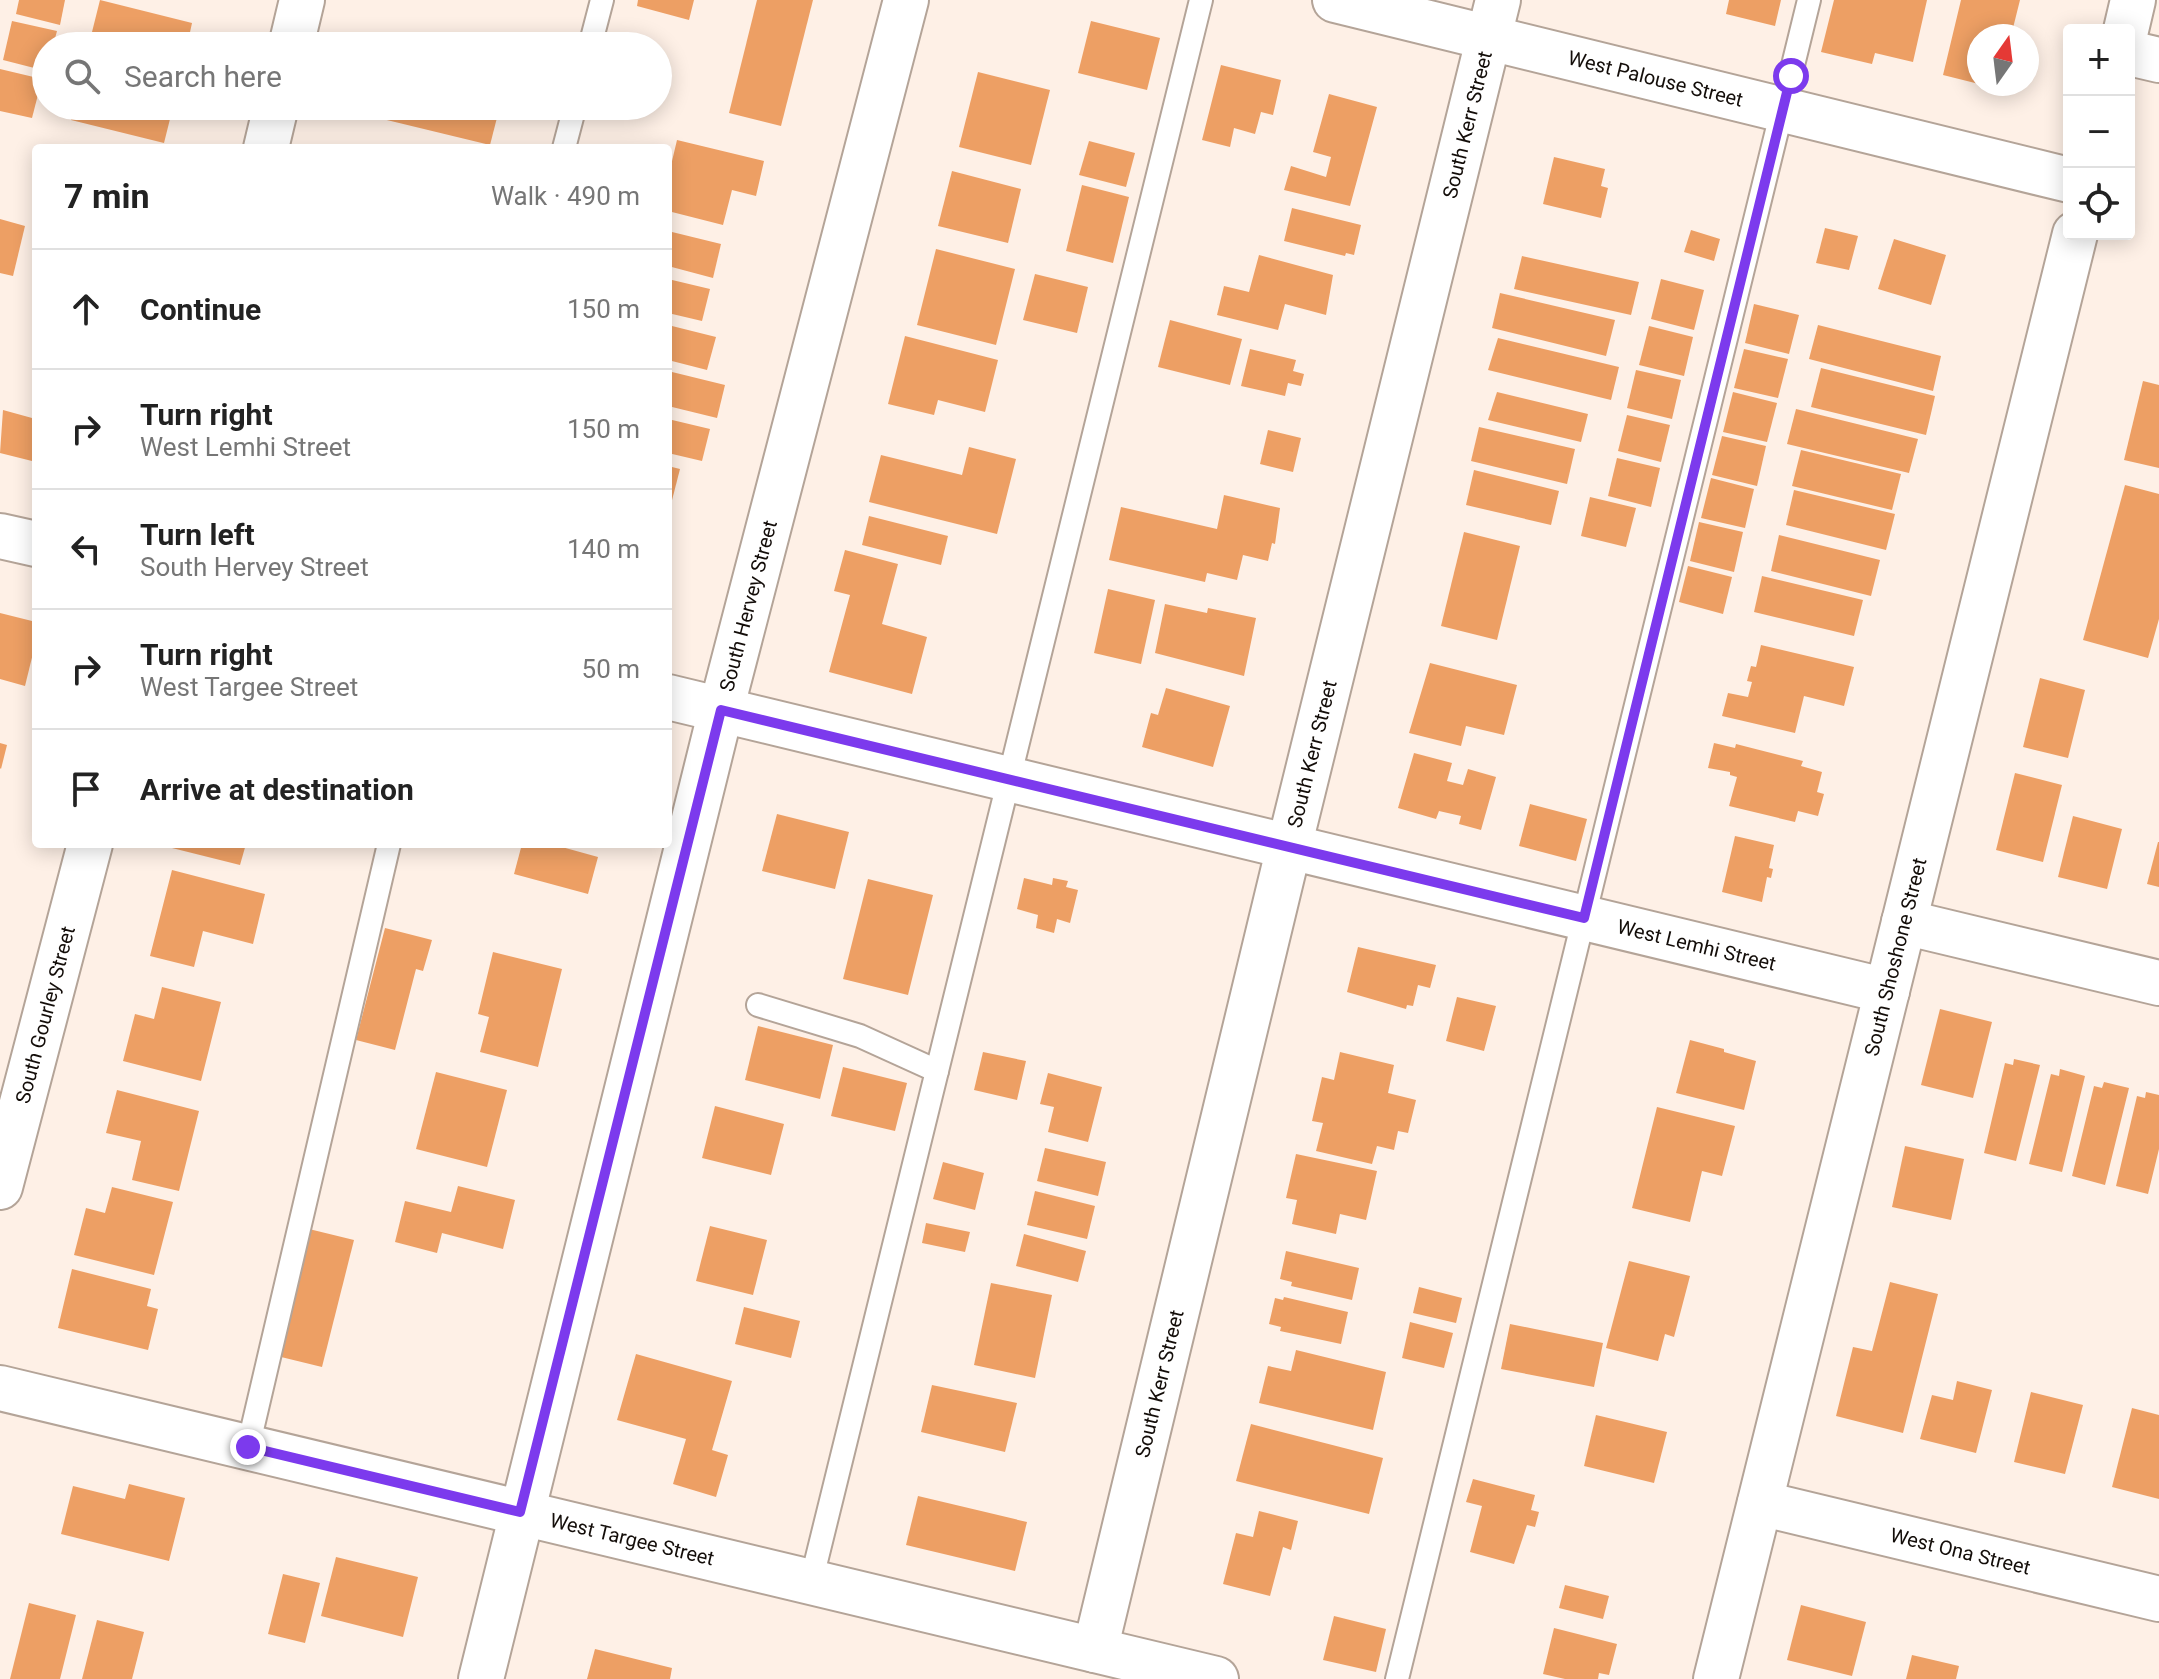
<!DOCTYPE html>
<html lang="en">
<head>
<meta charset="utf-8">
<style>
	body { margin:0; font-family:Roboto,sans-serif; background:#f6f6f6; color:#222 }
	.controls { position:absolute; right:24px; top:24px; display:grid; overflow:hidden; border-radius:8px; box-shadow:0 4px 20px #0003 }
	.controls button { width:72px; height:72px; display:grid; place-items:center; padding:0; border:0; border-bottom:2px solid #e0e0e0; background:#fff; color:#222; font:40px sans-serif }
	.compass { position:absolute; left:1967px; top:24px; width:72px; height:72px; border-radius:50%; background:#fff; box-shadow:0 4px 20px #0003; rotate:14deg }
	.stop { position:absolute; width:24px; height:24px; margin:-18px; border:6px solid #7c3aed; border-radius:50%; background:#fff }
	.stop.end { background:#7c3aed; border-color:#fff; box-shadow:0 2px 8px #0008 }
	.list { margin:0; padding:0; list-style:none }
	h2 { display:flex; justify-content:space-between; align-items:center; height:104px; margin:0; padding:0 32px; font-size:34px }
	h2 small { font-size:26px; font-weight:400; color:#767676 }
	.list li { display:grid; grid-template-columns:52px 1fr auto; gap:24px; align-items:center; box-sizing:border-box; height:120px; padding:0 32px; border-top:2px solid #e0e0e0 }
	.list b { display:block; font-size:30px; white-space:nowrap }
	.list p { margin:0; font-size:26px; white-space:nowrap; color:#767676 }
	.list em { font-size:26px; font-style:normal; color:#767676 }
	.icon { flex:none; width:44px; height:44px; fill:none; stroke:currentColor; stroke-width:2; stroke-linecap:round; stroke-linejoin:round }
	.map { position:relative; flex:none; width:2159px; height:1679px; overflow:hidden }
	.search { position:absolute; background:#fff; box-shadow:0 4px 20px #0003; left:32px; top:32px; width:640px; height:88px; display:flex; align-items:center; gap:20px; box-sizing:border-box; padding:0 28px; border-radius:44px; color:#767676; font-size:30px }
	.panel { position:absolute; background:#fff; box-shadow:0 4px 20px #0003; left:32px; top:144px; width:640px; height:704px; border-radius:8px }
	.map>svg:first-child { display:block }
</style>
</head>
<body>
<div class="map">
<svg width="2159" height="1679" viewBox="0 0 2159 1679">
	<rect width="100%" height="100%" fill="#fef0e6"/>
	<g fill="#ed9f64">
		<polygon points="19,0 65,0 60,25 16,14"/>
		<polygon points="100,0 192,23 187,46 149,46 92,32"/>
		<polygon points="638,0 694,0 689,20 637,6"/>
		<polygon points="757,0 813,0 781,126 729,113"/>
		<polygon points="1729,0 1781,0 1775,26 1726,14"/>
		<polygon points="1834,0 1927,0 1913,62 1875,53 1872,64 1821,52"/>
		<polygon points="1961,0 2020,0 2011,36 1979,36 1979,84 1943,75"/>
		<polygon points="12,21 57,31 53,46 46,46 46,71 3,60"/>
		<polygon points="1091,21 1160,38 1147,90 1078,73"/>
		<polygon points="413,32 469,45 469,46 410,46"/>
		<polygon points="1221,65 1281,80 1273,115 1261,112 1255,134 1234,128 1230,147 1202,140"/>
		<polygon points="0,69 42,79 32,118 0,111"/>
		<polygon points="978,72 1050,90 1031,165 959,147"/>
		<polygon points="1329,94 1377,107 1350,206 1284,190 1291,166 1326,177 1331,157 1313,152"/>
		<polygon points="75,106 150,106 172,111 164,143 71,120"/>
		<polygon points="364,106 500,106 490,145 362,114"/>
		<polygon points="677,140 764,161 756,196 732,190 723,225 668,211 668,178"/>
		<polygon points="1089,141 1135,153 1126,187 1079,175"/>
		<polygon points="1554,157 1605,169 1601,186 1608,188 1601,218 1543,204"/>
		<polygon points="952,171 1021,189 1008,243 938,226"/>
		<polygon points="1082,185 1129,197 1113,263 1066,251"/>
		<polygon points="1292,208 1361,225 1354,255 1346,253 1345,256 1284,241"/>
		<polygon points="0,219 25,226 13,276 0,273"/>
		<polygon points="1825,228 1858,236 1849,270 1816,263"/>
		<polygon points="1691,230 1720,239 1714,261 1684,252"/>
		<polygon points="668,231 721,244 713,278 668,266"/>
		<polygon points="1894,239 1946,255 1931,305 1878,289"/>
		<polygon points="936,249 1015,269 996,345 917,325"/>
		<polygon points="1259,255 1333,275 1326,315 1285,304 1278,330 1217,315 1224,286 1249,292"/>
		<polygon points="1522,256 1639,282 1631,315 1514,289"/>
		<polygon points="1035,274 1088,287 1077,333 1023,320"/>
		<polygon points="668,279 710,289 702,321 668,313"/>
		<polygon points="1661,279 1704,290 1694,330 1651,319"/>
		<polygon points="1500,293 1615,320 1606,356 1492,328"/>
		<polygon points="1754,304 1799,315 1789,354 1745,343"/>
		<polygon points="1170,320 1242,339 1230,385 1158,367"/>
		<polygon points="668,325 716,337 707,370 668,360"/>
		<polygon points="1818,325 1941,356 1933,391 1809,359"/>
		<polygon points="1649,326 1693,337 1684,376 1639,365"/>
		<polygon points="905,336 998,360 985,412 938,400 934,415 888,404"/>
		<polygon points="1498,338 1619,367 1611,400 1488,370"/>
		<polygon points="1250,349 1296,360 1293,371 1304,374 1301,386 1288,383 1285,396 1241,386"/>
		<polygon points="1744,349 1788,359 1778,398 1734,388"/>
		<polygon points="1821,368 1935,396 1926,435 1811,407"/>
		<polygon points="1636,370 1681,380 1672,419 1627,408"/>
		<polygon points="668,371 725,385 717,418 668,406"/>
		<polygon points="2143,381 2159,385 2159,468 2124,460"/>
		<polygon points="1497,392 1588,414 1581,442 1488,420"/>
		<polygon points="1733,392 1777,403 1767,442 1723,432"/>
		<polygon points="35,407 36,462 0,453 3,410 32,418"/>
		<polygon points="1796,409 1918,439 1909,473 1787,444"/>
		<polygon points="1627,415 1670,425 1661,462 1618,451"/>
		<polygon points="668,419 710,429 702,461 668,453"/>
		<polygon points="1479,427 1575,449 1567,484 1471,461"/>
		<polygon points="1268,430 1301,438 1293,472 1260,464"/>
		<polygon points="1722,436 1766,446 1757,486 1712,475"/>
		<polygon points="969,447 1016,459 997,534 869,502 881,455 962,475"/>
		<polygon points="1801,450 1901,474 1892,510 1792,486"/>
		<polygon points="1617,458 1660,468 1651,507 1608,496"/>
		<polygon points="668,466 680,469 669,512 668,512"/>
		<polygon points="1474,470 1559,491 1551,525 1466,505"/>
		<polygon points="1711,478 1754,489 1745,528 1701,518"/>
		<polygon points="2125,485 2159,494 2159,619 2148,658 2083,640"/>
		<polygon points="1794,490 1895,514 1886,550 1786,525"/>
		<polygon points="1224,495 1280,508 1275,544 1272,543 1268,561 1243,555 1237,580 1207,573 1205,582 1109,560 1121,507 1217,529"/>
		<polygon points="1590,497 1636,508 1626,547 1581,536"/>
		<polygon points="869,516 948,536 941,565 862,545"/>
		<polygon points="1699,522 1743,532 1734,572 1690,561"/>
		<polygon points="1464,532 1520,546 1497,640 1441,626"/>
		<polygon points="1779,535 1880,560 1871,596 1771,571"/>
		<polygon points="845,550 898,564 882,624 927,637 912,694 829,672 850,595 834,591"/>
		<polygon points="1688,566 1732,577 1723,614 1679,602"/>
		<polygon points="1762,576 1863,600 1854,636 1754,612"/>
		<polygon points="1108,589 1155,600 1141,664 1094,653"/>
		<polygon points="1165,604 1207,613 1208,608 1256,618 1244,676 1155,653"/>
		<polygon points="0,613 36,622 36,641 25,686 0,679"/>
		<polygon points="1761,645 1854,667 1844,706 1804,696 1795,733 1722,716 1728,693 1748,697 1752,682 1747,681 1751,666 1756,667"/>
		<polygon points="1430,663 1517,685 1504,735 1466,726 1461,746 1409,733"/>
		<polygon points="2040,678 2085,690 2068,758 2023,747"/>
		<polygon points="1166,688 1230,706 1213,767 1142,747 1151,713 1158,715"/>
		<polygon points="0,743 7,745 1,769 0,768"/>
		<polygon points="1714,743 1735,748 1736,744 1803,761 1801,766 1822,772 1817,792 1824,794 1818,816 1798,811 1795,822 1729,806 1737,777 1730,775 1730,772 1708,768"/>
		<polygon points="1414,753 1452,763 1447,781 1463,785 1468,769 1496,777 1481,830 1459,824 1461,816 1439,811 1436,819 1398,808"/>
		<polygon points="2015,773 2062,785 2043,862 1996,850"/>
		<polygon points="1530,804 1587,819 1576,861 1519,846"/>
		<polygon points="777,814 849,832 835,889 762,871"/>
		<polygon points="2073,816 2122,829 2107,889 2058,877"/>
		<polygon points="1735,836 1774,845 1769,868 1773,869 1771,878 1767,877 1762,902 1722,892"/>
		<polygon points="2158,842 2159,842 2159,887 2147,884"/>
		<polygon points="173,844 246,844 240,865 172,848"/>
		<polygon points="522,844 551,844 598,857 588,894 514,874"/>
		<polygon points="172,870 265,894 253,944 203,931 194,967 150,956"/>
		<polygon points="1024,878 1052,885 1053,878 1068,881 1066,887 1078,890 1070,923 1057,919 1054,933 1036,928 1038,915 1017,909"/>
		<polygon points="868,879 933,895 908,995 843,979"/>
		<polygon points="385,928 432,940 423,971 416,969 395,1050 356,1040"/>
		<polygon points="1358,947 1436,965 1430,988 1418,985 1413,1006 1407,1005 1406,1009 1347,992"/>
		<polygon points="493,952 562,969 538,1067 480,1052 489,1017 478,1014"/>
		<polygon points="162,987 221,1002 201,1081 123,1061 135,1014 154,1019"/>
		<polygon points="1457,997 1496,1006 1484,1051 1446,1041"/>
		<polygon points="1940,1009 1992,1022 1973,1098 1921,1085"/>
		<polygon points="758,1026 833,1045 820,1099 745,1080"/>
		<polygon points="1690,1040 1724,1049 1724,1052 1756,1061 1744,1110 1676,1093"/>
		<polygon points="983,1052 1026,1061 1017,1100 974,1090"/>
		<polygon points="1340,1052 1394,1065 1388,1093 1416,1100 1408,1133 1398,1131 1394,1150 1377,1146 1372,1164 1316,1151 1323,1123 1312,1121 1322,1077 1334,1080"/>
		<polygon points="2014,1059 2040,1065 2016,1161 1984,1153 2005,1063 2013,1065"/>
		<polygon points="843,1067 907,1083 895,1131 831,1116"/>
		<polygon points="2060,1069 2085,1076 2062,1172 2029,1164 2051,1074 2059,1076"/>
		<polygon points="436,1072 507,1090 487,1167 416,1149"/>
		<polygon points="1048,1073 1102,1087 1088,1142 1048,1132 1054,1107 1040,1104"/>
		<polygon points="2104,1082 2129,1088 2105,1185 2072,1176 2094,1086 2102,1088"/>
		<polygon points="117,1090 199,1111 179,1191 132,1180 141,1141 106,1133"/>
		<polygon points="2146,1092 2159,1095 2159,1149 2148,1194 2116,1186 2137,1096 2145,1098"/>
		<polygon points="715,1106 784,1124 771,1175 702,1158"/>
		<polygon points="1657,1107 1735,1126 1722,1176 1702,1171 1690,1222 1632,1208"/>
		<polygon points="1905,1146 1964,1159 1951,1220 1892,1207"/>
		<polygon points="1045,1148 1106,1162 1098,1196 1037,1181"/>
		<polygon points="1296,1154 1377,1171 1366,1220 1340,1214 1336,1234 1292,1224 1297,1200 1286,1198"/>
		<polygon points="943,1162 984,1173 975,1210 933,1199"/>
		<polygon points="458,1186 515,1200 503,1249 442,1233 437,1253 395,1242 405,1201 451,1212"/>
		<polygon points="112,1187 173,1202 154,1275 74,1255 86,1208 105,1213"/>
		<polygon points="1035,1191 1095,1206 1087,1239 1027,1225"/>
		<polygon points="926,1223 970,1232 965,1252 922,1243"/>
		<polygon points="710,1226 767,1240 753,1295 696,1281"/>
		<polygon points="309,1229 354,1240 322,1367 277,1356"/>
		<polygon points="1024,1234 1086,1251 1078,1282 1016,1266"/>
		<polygon points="1286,1251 1359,1268 1352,1300 1291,1286 1292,1282 1280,1279"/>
		<polygon points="1629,1261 1690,1276 1674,1337 1665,1334 1658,1361 1606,1348"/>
		<polygon points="72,1269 151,1289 147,1306 158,1309 148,1350 58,1328"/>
		<polygon points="1890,1282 1938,1294 1903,1433 1836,1416 1853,1347 1872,1351"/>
		<polygon points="991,1283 1052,1295 1035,1378 974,1365"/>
		<polygon points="1419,1287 1462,1298 1456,1323 1413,1313"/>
		<polygon points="1284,1297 1348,1312 1341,1344 1280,1331 1281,1327 1269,1324 1275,1298 1283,1300"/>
		<polygon points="744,1307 800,1321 791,1358 735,1344"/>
		<polygon points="1410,1322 1453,1333 1444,1368 1402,1358"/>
		<polygon points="1510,1324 1603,1343 1594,1387 1501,1369"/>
		<polygon points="1296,1350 1386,1372 1373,1430 1259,1403 1268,1366 1291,1371"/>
		<polygon points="636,1354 732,1381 712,1450 728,1455 716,1497 673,1484 686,1439 617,1420"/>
		<polygon points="1957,1381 1992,1390 1976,1453 1920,1439 1932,1395 1953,1400"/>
		<polygon points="932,1385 1017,1403 1005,1452 921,1432"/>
		<polygon points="2031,1392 2083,1405 2065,1474 2014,1462"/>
		<polygon points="2132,1408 2159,1415 2159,1499 2112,1487"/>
		<polygon points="1596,1415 1667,1432 1654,1483 1584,1466"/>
		<polygon points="1251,1424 1383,1458 1369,1514 1236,1481"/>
		<polygon points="1473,1479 1535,1495 1531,1510 1539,1512 1535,1527 1527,1525 1514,1564 1470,1552 1482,1506 1466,1502"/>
		<polygon points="129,1484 185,1498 169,1561 61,1534 73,1486 125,1499"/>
		<polygon points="918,1496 1027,1522 1015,1571 906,1545"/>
		<polygon points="1259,1511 1298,1521 1291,1550 1283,1547 1270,1596 1223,1584 1236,1533 1253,1537"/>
		<polygon points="336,1557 418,1577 403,1637 321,1616"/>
		<polygon points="283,1574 320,1583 305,1643 268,1634"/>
		<polygon points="1565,1585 1609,1596 1603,1619 1559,1608"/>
		<polygon points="29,1603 76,1615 60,1679 10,1679"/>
		<polygon points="1801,1605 1866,1622 1852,1676 1787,1660"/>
		<polygon points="1334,1616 1386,1629 1376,1672 1323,1660"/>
		<polygon points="97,1620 144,1632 132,1679 82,1679"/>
		<polygon points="1554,1628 1617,1644 1609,1675 1599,1673 1598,1679 1565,1679 1543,1674"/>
		<polygon points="595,1649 672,1668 670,1679 587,1679"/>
		<polygon points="1912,1655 1959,1666 1956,1679 1906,1679"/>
	</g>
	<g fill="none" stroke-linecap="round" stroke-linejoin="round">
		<g stroke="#b4a498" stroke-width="26">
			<g id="service">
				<polyline points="590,46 602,0"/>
				<polyline points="564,148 575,106"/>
				<polyline points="758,1005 860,1036 937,1071"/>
				<polyline points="248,1447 389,844"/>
				<polyline points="811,1582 1201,0"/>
				<polyline points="1397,1679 1809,0"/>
			</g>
		</g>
		<g stroke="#b4a498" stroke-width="48">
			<g id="minor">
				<path id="s1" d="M 1335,0 L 2069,180"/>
				<polyline points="2126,30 2133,0"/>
				<polyline points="291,46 302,0"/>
				<polyline points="2129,53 2159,60"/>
				<polyline points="266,148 276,106"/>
				<polyline points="0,536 36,544"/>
				<path id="s2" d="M 668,697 L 1887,991"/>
				<polyline points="1904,922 2159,983"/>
				<path id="s3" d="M 0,1187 L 90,844"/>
				<path id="s4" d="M 0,1388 L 1216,1679"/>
				<path id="s5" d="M 1760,1503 L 2159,1599"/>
				<path id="s6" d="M 1095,1650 L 1289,847 L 1498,0"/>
				<path id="s7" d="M 481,1679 L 721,710 L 906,0"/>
				<path id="s8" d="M 1716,1679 L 2075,234"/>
			</g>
		</g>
		<use href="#service" stroke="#fff" stroke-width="22"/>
		<use href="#minor" stroke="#fff" stroke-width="44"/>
	</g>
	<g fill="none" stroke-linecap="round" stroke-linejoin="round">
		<polyline stroke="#7c3aed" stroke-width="10" points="248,1447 520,1512 721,710 1584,918 1791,76"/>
	</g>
	<g text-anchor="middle" stroke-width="6" stroke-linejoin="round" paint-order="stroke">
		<g font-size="20" fill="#130d09" stroke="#fff">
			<text dy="7" stroke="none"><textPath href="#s1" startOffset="330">West Palouse Street</textPath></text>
			<text dy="7" stroke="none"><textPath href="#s6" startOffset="1570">South Kerr Street</textPath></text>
			<text dy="7" stroke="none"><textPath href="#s7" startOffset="1106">South Hervey Street</textPath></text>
			<text dy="7" stroke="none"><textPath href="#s6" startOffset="922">South Kerr Street</textPath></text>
			<text dy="7" stroke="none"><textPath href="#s2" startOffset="1058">West Lemhi Street</textPath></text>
			<text dy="7" stroke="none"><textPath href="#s8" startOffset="744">South Shoshone Street</textPath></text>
			<text dy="7" stroke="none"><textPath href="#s3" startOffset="178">South Gourley Street</textPath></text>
			<text dy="7" stroke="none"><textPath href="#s6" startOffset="274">South Kerr Street</textPath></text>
			<text dy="7" stroke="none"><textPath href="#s4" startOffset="650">West Targee Street</textPath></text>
			<text dy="7" stroke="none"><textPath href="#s5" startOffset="206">West Ona Street</textPath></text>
		</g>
	</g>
</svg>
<div class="controls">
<button>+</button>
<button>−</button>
<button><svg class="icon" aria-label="locate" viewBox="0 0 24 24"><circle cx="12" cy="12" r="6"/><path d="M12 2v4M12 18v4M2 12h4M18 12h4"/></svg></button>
</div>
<svg class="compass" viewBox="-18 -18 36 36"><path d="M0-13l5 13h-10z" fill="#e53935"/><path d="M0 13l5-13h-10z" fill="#767676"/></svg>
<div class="stop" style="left:1791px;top:76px"></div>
<div class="stop end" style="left:248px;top:1447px"></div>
<div class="search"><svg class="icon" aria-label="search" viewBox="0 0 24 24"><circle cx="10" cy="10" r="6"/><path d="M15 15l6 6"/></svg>Search here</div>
<section class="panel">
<h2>7 min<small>Walk · 490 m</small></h2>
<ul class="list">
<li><svg class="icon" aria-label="ahead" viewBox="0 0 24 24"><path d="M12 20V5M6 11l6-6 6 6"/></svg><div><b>Continue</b></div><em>150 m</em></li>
<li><svg class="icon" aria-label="right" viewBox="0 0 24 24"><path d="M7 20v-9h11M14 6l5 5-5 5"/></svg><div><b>Turn right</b><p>West Lemhi Street</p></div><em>150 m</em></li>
<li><svg class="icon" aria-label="left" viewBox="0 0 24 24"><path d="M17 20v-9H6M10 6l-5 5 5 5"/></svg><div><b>Turn left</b><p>South Hervey Street</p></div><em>140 m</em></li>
<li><svg class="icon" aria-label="right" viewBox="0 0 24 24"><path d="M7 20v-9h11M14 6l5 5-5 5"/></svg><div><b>Turn right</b><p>West Targee Street</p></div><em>50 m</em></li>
<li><svg class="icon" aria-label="arrive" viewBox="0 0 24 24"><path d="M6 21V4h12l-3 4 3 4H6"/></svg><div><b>Arrive at destination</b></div></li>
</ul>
</section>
</div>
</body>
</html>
